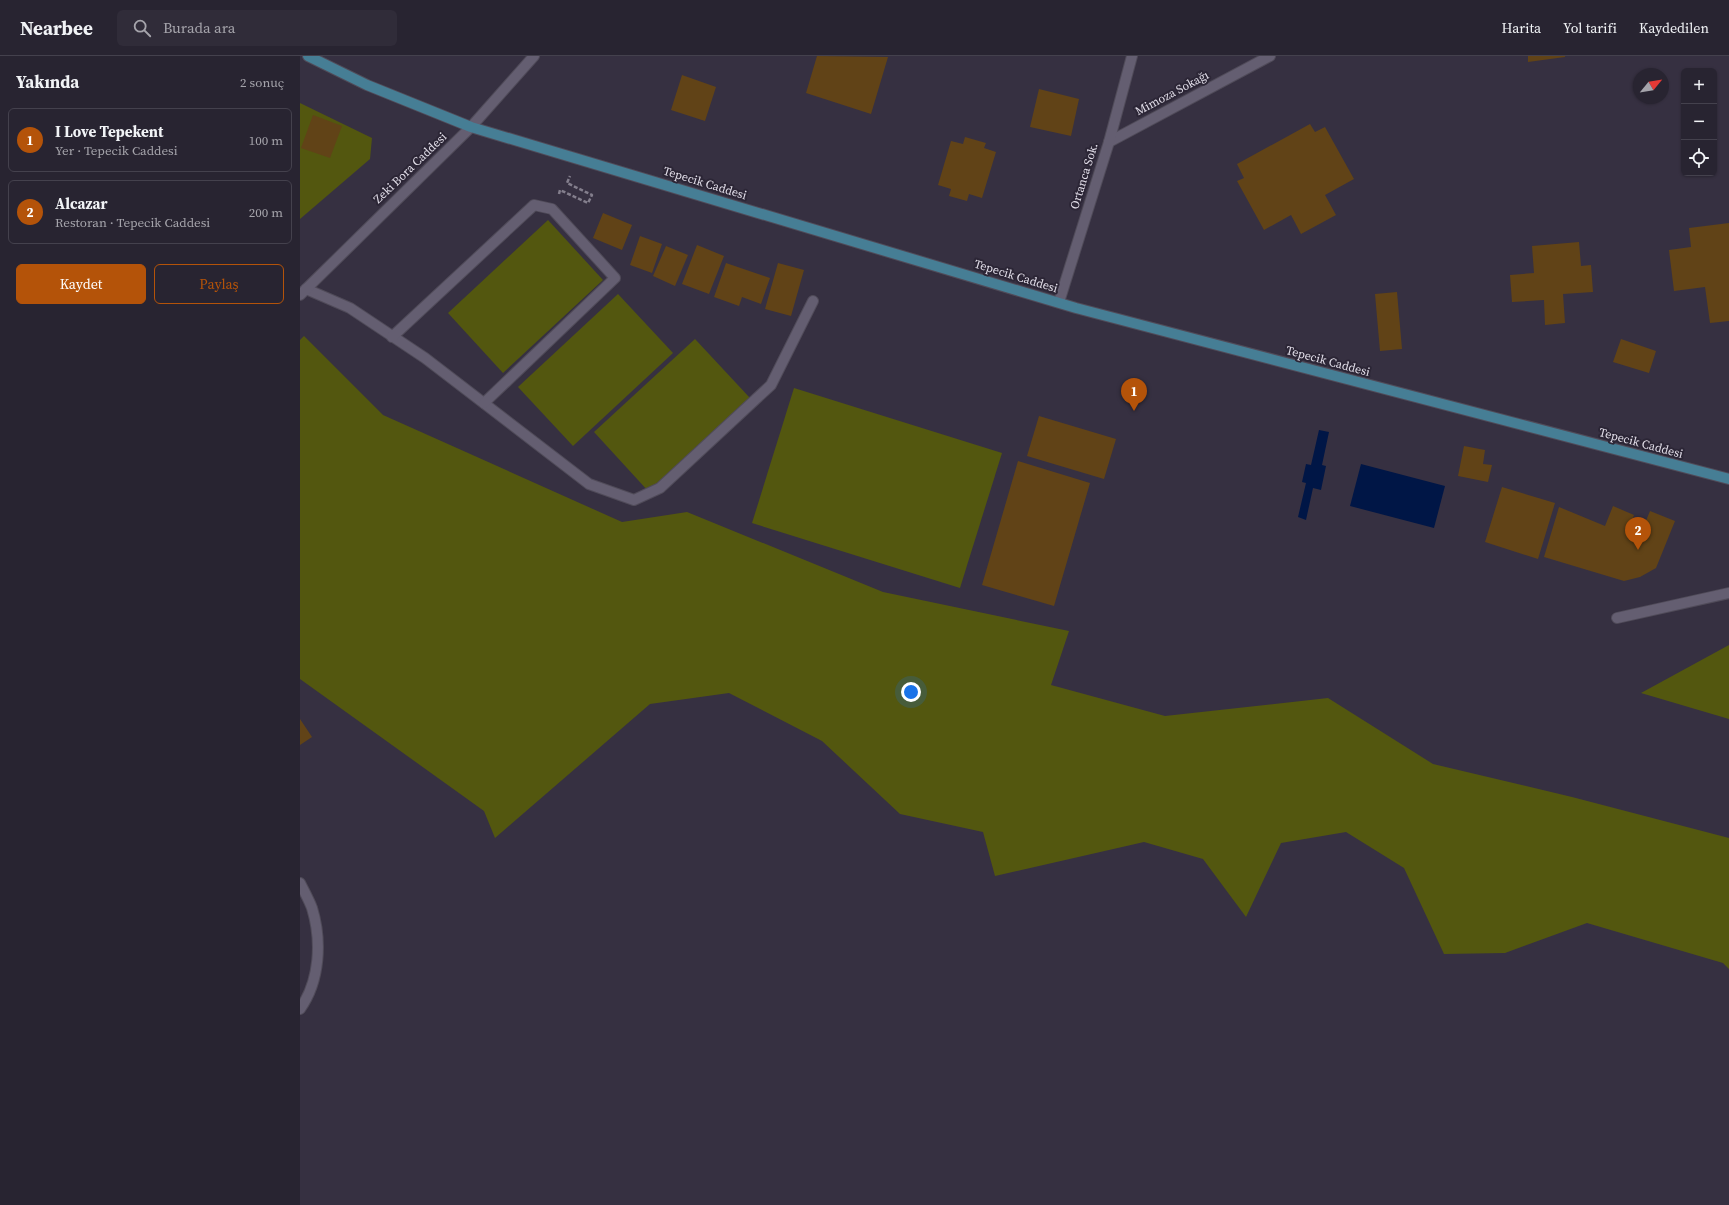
<!DOCTYPE html>
<html lang="tr">
<head>
<meta charset="utf-8">
<style>
	body { margin:0; font-family:"Source Serif 4",serif; background:#302c39; color:#f1f3f6 }
	.controls { position:absolute; right:12px; top:12px; display:grid; overflow:hidden; border-radius:6px; box-shadow:0 1px 3px #0004 }
	.controls button { width:36px; height:36px; display:grid; place-items:center; padding:0; border:0; border-bottom:1px solid #44414d; background:#282431; color:#f1f3f6; font:20px sans-serif }
	.compass { position:absolute; left:1333px; top:12px; width:36px; height:36px; border-radius:50%; background:#282431; box-shadow:0 1px 3px #0004; rotate:60deg }
	.you { position:absolute; left:611px; top:636px; width:14px; height:14px; margin:-10px; border:3px solid #fff; border-radius:50%; background:#1a73e8; box-shadow:0 0 0 6px #1a73e833 }
	.badge { display:grid; place-items:center; width:26px; height:26px; border-radius:50%; background:#b45309; color:#fff; font-size:13px; font-weight:700 }
	.pin { position:absolute; translate:-50% -33px; filter:drop-shadow(0 1px 2px #0008) }
	.pin::after { content:''; position:absolute; top:21px; width:14px; height:12px; background:inherit; clip-path:polygon(0 0,100% 0,50% 100%) }
	.list { margin:0; padding:0; list-style:none }
	h2 { display:flex; justify-content:space-between; align-items:center; height:52px; margin:0; padding:0 16px; font-size:17px }
	h2 small { font-size:13px; font-weight:400; color:#a5a4ab }
	.list li { display:grid; grid-template-columns:26px 1fr auto; gap:12px; align-items:center; box-sizing:border-box; height:64px; margin:0 8px 8px; padding:0 8px; border:1px solid #44414d; border-radius:6px }
	.list b { display:block; font-size:15px; white-space:nowrap }
	.list p { margin:0; font-size:13px; white-space:nowrap; color:#a5a4ab }
	.list em { font-size:13px; font-style:normal; color:#a5a4ab }
	.actions { display:flex; gap:8px; padding:12px 16px }
	.actions a { flex:1; padding:9px 0; border:1px solid #b45309; border-radius:6px; text-align:center; font-size:14px; color:#b45309 }
	.actions .main { background:#b45309; color:#fff }
	.icon { flex:none; width:22px; height:22px; fill:none; stroke:currentColor; stroke-width:2; stroke-linecap:round; stroke-linejoin:round }
	.map { position:relative; flex:none; width:1429px; height:1149px; overflow:hidden }
	header { display:flex; align-items:center; gap:24px; box-sizing:border-box; height:56px; padding:0 20px; background:#282431; border-bottom:1px solid #44414d }
	header strong { font-size:19px }
	nav { display:flex; gap:22px; margin-inline-start:auto; font-size:14px }
	.search { width:280px; height:36px; background:#302c39; display:flex; align-items:center; gap:10px; box-sizing:border-box; padding:0 14px; border-radius:6px; color:#a5a4ab; font-size:15px }
	main { display:flex }
	aside { flex:1; background:#282431 }
	.map>svg:first-child { display:block }
</style>
</head>
<body>
<header>
<strong>Nearbee</strong>
<div class="search"><svg class="icon" aria-label="search" viewBox="0 0 24 24"><circle cx="10" cy="10" r="6"/><path d="M15 15l6 6"/></svg>Burada ara</div>
<nav><a>Harita</a><a>Yol tarifi</a><a>Kaydedilen</a></nav>
</header>
<main>
<aside>
<h2>Yakında<small>2 sonuç</small></h2>
<ul class="list">
<li><span class="badge">1</span><div><b>I Love Tepekent</b><p>Yer · Tepecik Caddesi</p></div><em>100 m</em></li>
<li><span class="badge">2</span><div><b>Alcazar</b><p>Restoran · Tepecik Caddesi</p></div><em>200 m</em></li>
</ul>
<div class="actions"><a class="main">Kaydet</a><a>Paylaş</a></div>
</aside>
<div class="map">
<svg width="1429" height="1149" viewBox="0 0 1429 1149">
	<rect width="100%" height="100%" fill="#363041"/>
	<g fill="#53570f">
		<polygon points="0,47 72,82 70,103 0,163"/>
		<polygon points="248,164 303,224 203,317 148,257"/>
		<polygon points="318,238 373,297 273,390 218,331"/>
		<polygon points="4,280 83,359 322,466 387,456 583,536 769,575 751,629 865,660 1028,642 1133,708 1272,741 1429,782 1429,913 1423,907 1287,867 1205,897 1144,898 1104,812 1046,776 981,787 946,861 903,803 844,786 695,820 683,776 600,758 522,685 429,637 350,648 195,782 184,755 0,623 0,284"/>
		<polygon points="395,283 450,342 349,436 294,376"/>
		<polygon points="494,332 702,397 660,532 452,467"/>
		<polygon points="1429,589 1429,663 1341,637"/>
	</g>
	<g fill="#001646">
		<polygon points="1019,374 1029,376 1022,409 1026,410 1021,434 1013,432 1006,464 998,461 1006,427 1002,426 1006,408 1011,409"/>
		<polygon points="1061,408 1145,430 1134,472 1050,450"/>
	</g>
	<g fill="#614317">
		<polygon points="517,0 588,1 571,58 506,37"/>
		<polygon points="1228,0 1265,0 1265,1 1228,6"/>
		<polygon points="382,19 416,31 405,65 371,54"/>
		<polygon points="739,33 779,43 771,80 730,71"/>
		<polygon points="13,59 42,70 30,102 1,92"/>
		<polygon points="1010,68 1015,76 1025,71 1054,123 1025,139 1036,159 1001,178 991,159 964,174 937,125 944,122 937,108"/>
		<polygon points="665,81 686,87 684,92 696,96 682,142 669,138 667,145 649,140 651,133 638,129 651,85 663,88"/>
		<polygon points="303,157 332,169 322,194 293,182"/>
		<polygon points="1429,167 1429,265 1410,267 1405,231 1374,235 1369,194 1391,191 1389,172"/>
		<polygon points="340,180 362,188 352,217 330,209"/>
		<polygon points="1279,186 1281,210 1291,209 1293,236 1263,238 1265,267 1245,269 1244,244 1212,246 1210,219 1234,217 1232,190"/>
		<polygon points="397,189 424,200 409,238 382,228"/>
		<polygon points="366,190 388,199 375,230 353,220"/>
		<polygon points="426,207 470,222 461,248 442,241 439,250 414,241"/>
		<polygon points="478,207 504,214 491,260 465,253"/>
		<polygon points="1097,236 1102,293 1080,295 1075,238"/>
		<polygon points="1321,283 1356,295 1349,317 1313,306"/>
		<polygon points="739,360 816,383 804,423 727,400"/>
		<polygon points="1164,390 1185,394 1183,408 1192,409 1188,426 1158,420"/>
		<polygon points="718,405 790,427 754,550 682,529"/>
		<polygon points="1202,431 1255,447 1238,503 1185,486"/>
		<polygon points="1313,450 1334,459 1329,472 1341,477 1350,455 1375,465 1356,512 1340,521 1324,525 1244,501 1259,451 1305,470"/>
		<polygon points="0,663 12,681 0,689"/>
	</g>
	<g fill="none" stroke-linecap="round" stroke-linejoin="round">
		<g stroke="#504b59" stroke-width="12">
			<g id="lane">
				<polyline points="6,233 50,252 125,302 289,428 334,444 360,432 471,329 513,245"/>
				<polyline points="92,281 234,149 252,153 315,222 184,347"/>
				<polyline points="1317,562 1429,537"/>
			</g>
		</g>
		<g stroke="#504b59" stroke-width="12">
			<g id="street">
				<polyline points="809,86 970,0"/>
				<polyline points="0,239 171,71 234,0"/>
				<polyline points="759,246 809,86 832,0"/>
				<path d="M 0,827 C 4,835 9,844 12,852 C 22,885 20,925 0,953"/>
			</g>
		</g>
		<g stroke="#504b59" stroke-width="12">
			<polyline id="secondary" points="8,0 67,29 171,71 776,252 1429,423"/>
		</g>
		<polyline stroke="#837e8c" stroke-width="2.5" stroke-dasharray="4 2" stroke-linecap="butt" points="259,138 260,134 288,147 292,139 267,127 270,120"/>
		<use href="#lane" stroke="#645e71" stroke-width="10"/>
		<use href="#street" stroke="#645e71" stroke-width="10"/>
		<use href="#secondary" stroke="#467e95" stroke-width="10"/>
	</g>
	<g text-anchor="middle" stroke-width="4" stroke-linejoin="round" paint-order="stroke">
		<g font-size="12" fill="#e2dee9" stroke="#2c2636">
			<text transform="translate(872 37) rotate(-28)" y="4">Mimoza Sokağı</text>
			<text transform="translate(110 112) rotate(-44)" y="4">Zeki Bora Caddesi</text>
			<text transform="translate(784 120) rotate(-73)" y="4">Ortanca Sok.</text>
			<text transform="translate(405 127) rotate(17)" y="4">Tepecik Caddesi</text>
			<text transform="translate(716 220) rotate(17)" y="4">Tepecik Caddesi</text>
			<text transform="translate(1028 305) rotate(15)" y="4">Tepecik Caddesi</text>
			<text transform="translate(1341 387) rotate(15)" y="4">Tepecik Caddesi</text>
		</g>
	</g>
</svg>
<div class="controls">
<button>+</button>
<button>−</button>
<button><svg class="icon" aria-label="locate" viewBox="0 0 24 24"><circle cx="12" cy="12" r="6"/><path d="M12 2v4M12 18v4M2 12h4M18 12h4"/></svg></button>
</div>
<svg class="compass" viewBox="-18 -18 36 36"><path d="M0-13l5 13h-10z" fill="#e53935"/><path d="M0 13l5-13h-10z" fill="#a5a4ab"/></svg>
<div class="you"></div>
<div class="pin badge" style="left:834px;top:355px">1</div>
<div class="pin badge" style="left:1338px;top:494px">2</div>
</div>
</main>
</body>
</html>
